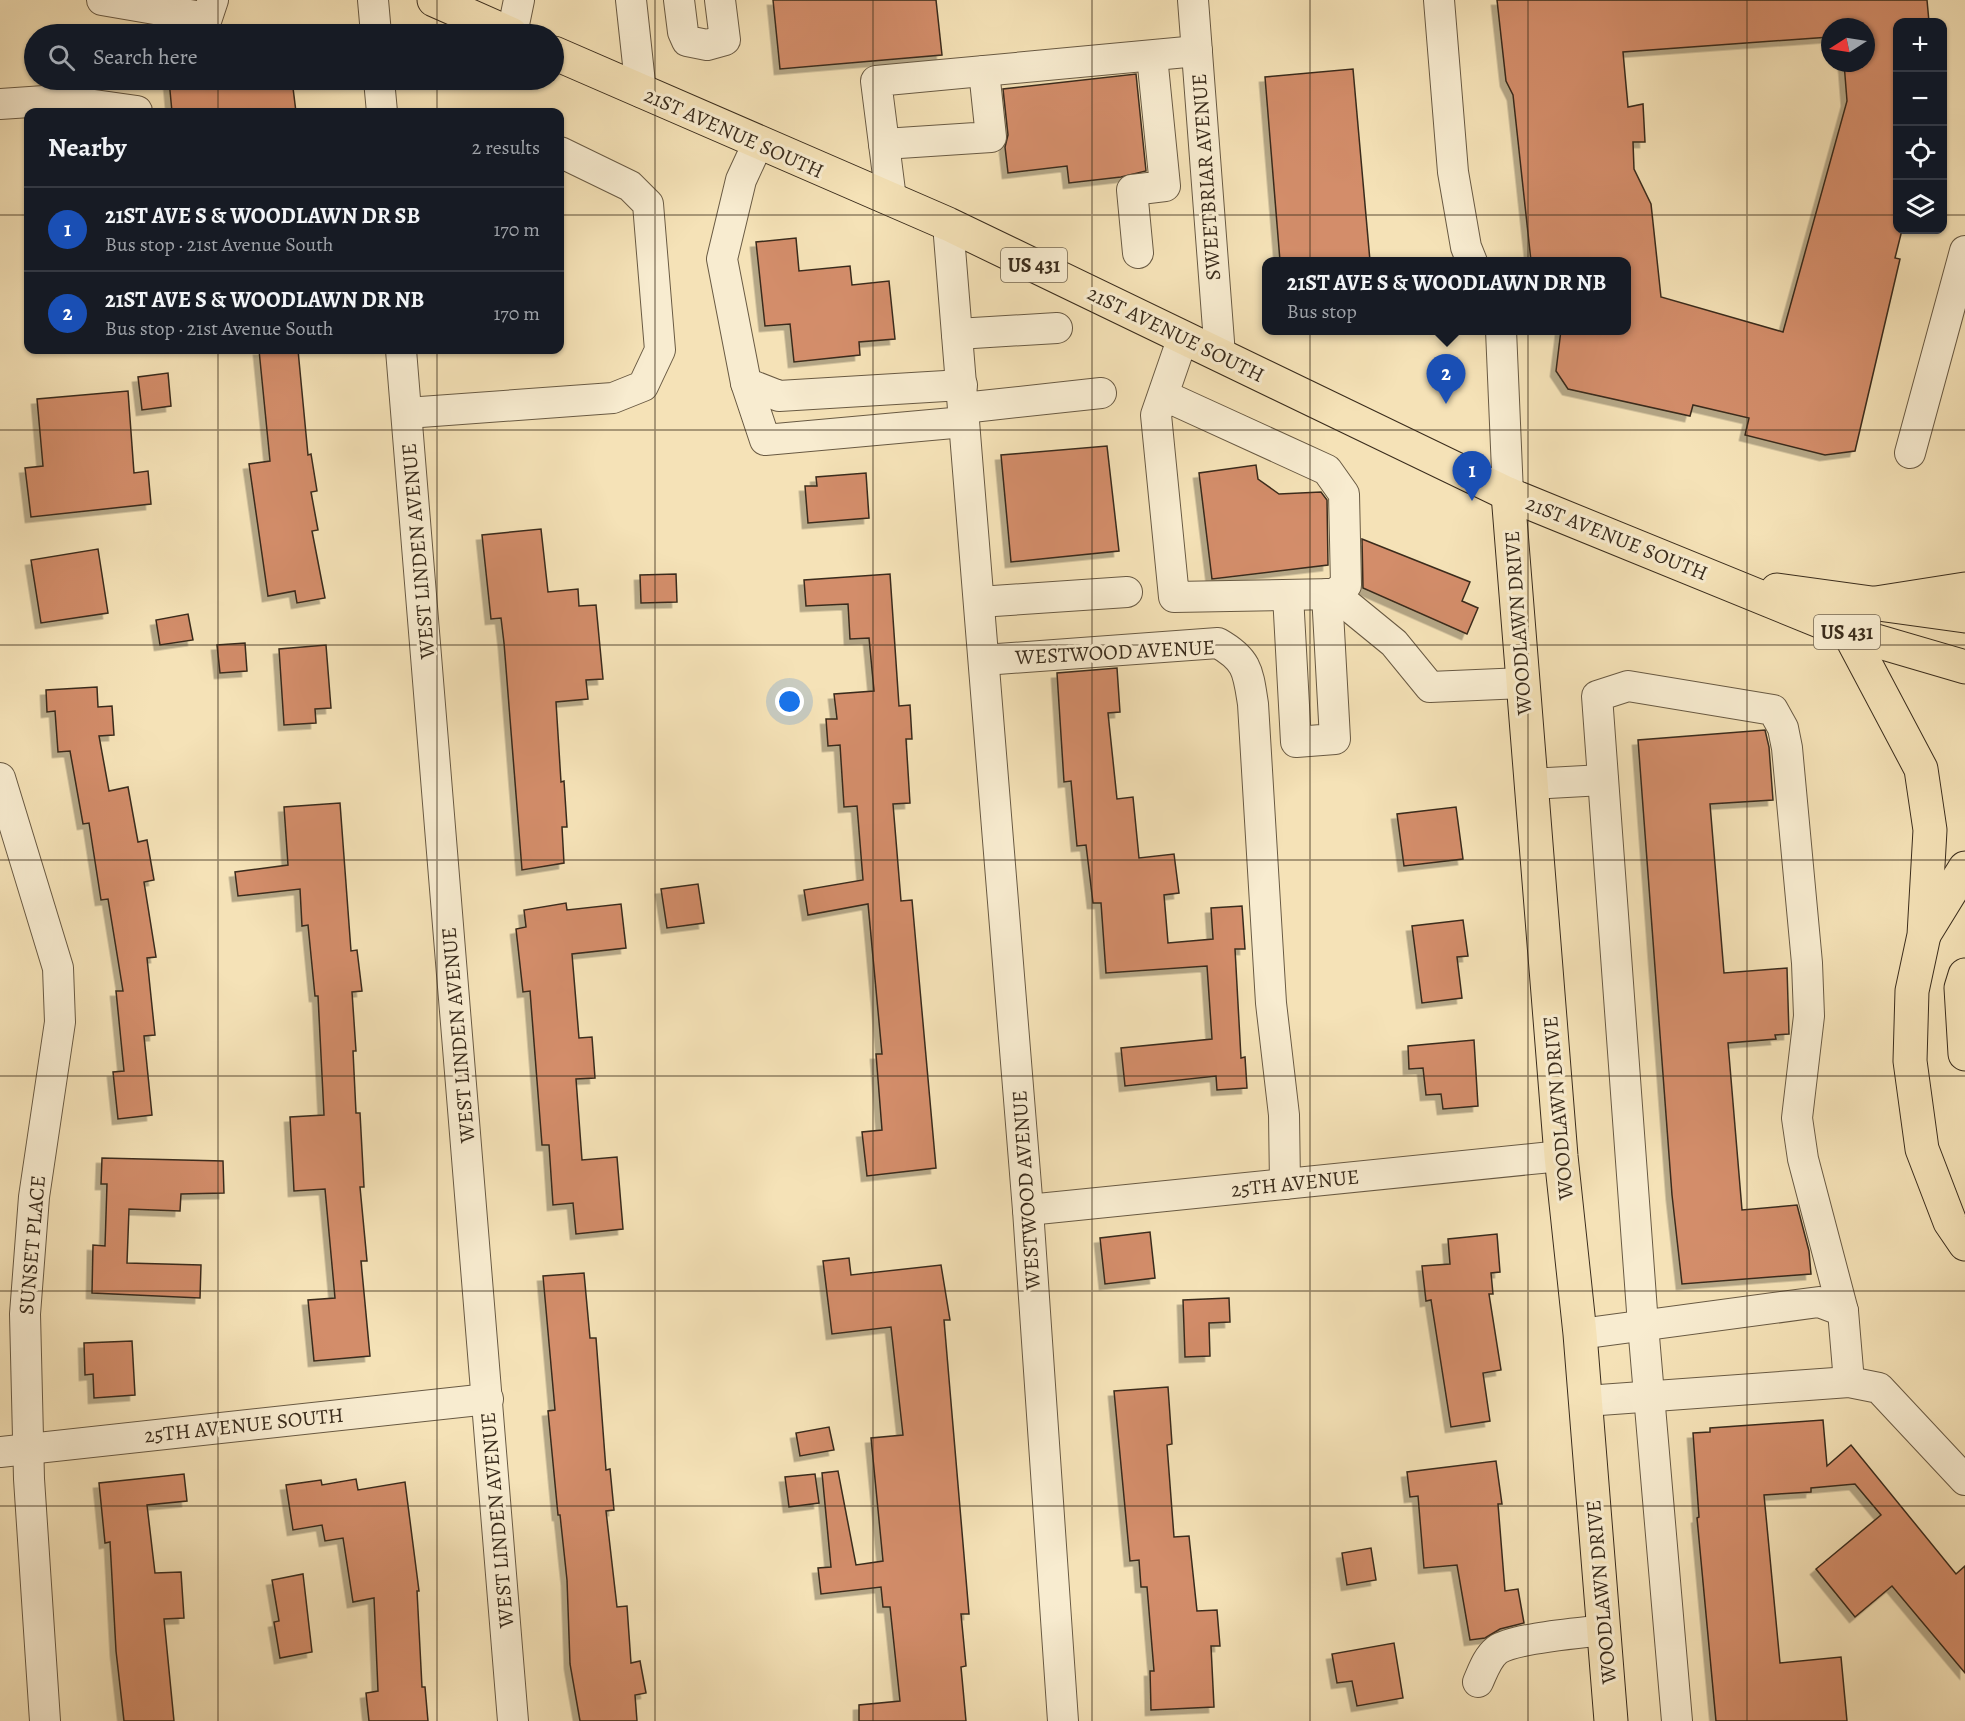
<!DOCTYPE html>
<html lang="en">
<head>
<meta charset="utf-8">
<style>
	body { margin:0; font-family:Alegreya,serif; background:#20242c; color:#f1f3f6 }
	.controls { position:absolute; right:18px; top:18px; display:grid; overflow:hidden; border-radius:12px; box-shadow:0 2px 4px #0004 }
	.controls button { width:54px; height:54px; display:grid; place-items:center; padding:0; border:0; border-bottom:2px solid #363941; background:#171b24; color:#f1f3f6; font:30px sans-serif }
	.compass { position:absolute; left:1821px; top:18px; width:54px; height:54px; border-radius:50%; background:#171b24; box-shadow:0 2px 4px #0004; rotate:258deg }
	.you { position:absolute; left:790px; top:702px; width:21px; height:21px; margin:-15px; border:4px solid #fff; border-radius:50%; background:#1a73e8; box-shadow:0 0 0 9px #1a73e833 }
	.badge { display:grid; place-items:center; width:39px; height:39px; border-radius:50%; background:#0f766e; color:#fff; font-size:20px; font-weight:700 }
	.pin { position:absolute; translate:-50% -50px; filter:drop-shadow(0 2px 3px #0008) }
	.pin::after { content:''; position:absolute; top:32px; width:21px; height:18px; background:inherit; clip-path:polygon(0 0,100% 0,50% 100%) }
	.popup { position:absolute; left:1262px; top:257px; width:369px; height:78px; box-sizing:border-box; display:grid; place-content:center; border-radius:12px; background:#171b24; filter:drop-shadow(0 2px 4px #0005); font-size:20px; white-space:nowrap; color:#9ea1a6 }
	.popup b { font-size:22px; color:#f1f3f6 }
	.popup::after { content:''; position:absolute; left:50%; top:100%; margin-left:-12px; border:12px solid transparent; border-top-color:#171b24 }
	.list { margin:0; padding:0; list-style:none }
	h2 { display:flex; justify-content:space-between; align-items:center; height:78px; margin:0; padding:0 24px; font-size:26px }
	h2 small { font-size:20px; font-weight:400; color:#9ea1a6 }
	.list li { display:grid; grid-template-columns:39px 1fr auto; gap:18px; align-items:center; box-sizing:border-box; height:84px; padding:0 24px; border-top:2px solid #363941 }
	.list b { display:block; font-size:22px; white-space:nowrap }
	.list p { margin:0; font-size:20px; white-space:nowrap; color:#9ea1a6 }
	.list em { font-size:20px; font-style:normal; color:#9ea1a6 }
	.icon { flex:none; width:33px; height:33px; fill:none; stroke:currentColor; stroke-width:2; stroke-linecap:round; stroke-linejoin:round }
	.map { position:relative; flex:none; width:1965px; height:1721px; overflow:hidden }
	.search { position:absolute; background:#171b24; box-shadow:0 2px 4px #0004; left:24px; top:24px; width:540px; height:66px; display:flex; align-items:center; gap:15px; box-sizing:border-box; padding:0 21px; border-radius:33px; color:#9ea1a6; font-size:22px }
	.panel { position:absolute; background:#171b24; box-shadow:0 2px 4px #0004; left:24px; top:108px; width:540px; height:246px; border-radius:12px }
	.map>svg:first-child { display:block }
</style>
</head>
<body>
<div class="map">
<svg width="1965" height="1721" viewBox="0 0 1965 1721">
	<defs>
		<filter id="shadow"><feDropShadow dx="-5.5" dy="5.5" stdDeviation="0" flood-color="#0004"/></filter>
	</defs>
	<rect width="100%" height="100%" fill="#f5e2b7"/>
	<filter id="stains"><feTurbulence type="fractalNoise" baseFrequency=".00333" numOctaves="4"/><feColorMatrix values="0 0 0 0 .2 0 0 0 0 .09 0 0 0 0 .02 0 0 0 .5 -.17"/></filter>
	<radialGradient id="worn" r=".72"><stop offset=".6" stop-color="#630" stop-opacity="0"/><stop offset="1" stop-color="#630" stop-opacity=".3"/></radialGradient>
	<g fill="#d38d6a" stroke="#3a2c1c" stroke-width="1.5" fill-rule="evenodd" filter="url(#shadow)">
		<polygon points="773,0 936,0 942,55 780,69"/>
		<path d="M 1497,0 L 1927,0 L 1929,22 L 1898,22 L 1898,230 L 1902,230 L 1895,258 L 1900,259 L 1855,451 L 1825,455 L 1745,435 L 1749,418 L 1693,405 L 1690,416 L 1568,389 L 1556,371 L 1561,330 L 1626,330 L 1626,261 L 1531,261 L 1513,95 L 1506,81 ZM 1830,27 L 1866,27 L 1866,63 L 1844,63 L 1847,101 L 1783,332 L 1661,297 L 1651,204 L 1634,169 L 1633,142 L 1645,142 L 1643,104 L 1628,107 L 1623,52 L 1830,37 Z"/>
		<polygon points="1353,69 1370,261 1280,261 1265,77"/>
		<polygon points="1136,74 1146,171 1121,177 1069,183 1067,166 1008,173 1005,147 1008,135 1003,89"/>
		<polygon points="169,80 292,80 296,112 172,112"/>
		<polygon points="796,238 799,271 850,266 852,285 889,281 895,339 859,342 860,355 794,362 790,324 765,326 756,242"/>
		<polygon points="259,350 298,350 308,455 311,454 317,491 311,492 318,530 312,531 325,598 297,603 295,591 268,596 249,464 270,461"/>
		<polygon points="168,373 171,406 142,410 138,377"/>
		<polygon points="128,391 134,473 148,471 151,504 31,517 25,468 43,466 37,399"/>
		<polygon points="1107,446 1119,551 1011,562 1001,455"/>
		<polygon points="1256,465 1258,479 1279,494 1321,492 1327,500 1328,565 1212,579 1199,473"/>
		<polygon points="866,473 869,518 808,523 805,486 817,486 816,477"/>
		<polygon points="541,529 548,592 578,589 579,606 596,605 603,679 586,680 588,699 556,702 561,782 564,781 567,827 562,827 564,863 522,870 504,643 501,618 491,619 482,535"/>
		<polygon points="1362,539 1470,582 1462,601 1478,608 1467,634 1363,588"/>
		<polygon points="98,549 108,613 41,623 31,560"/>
		<polygon points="676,574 677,602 641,603 640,575"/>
		<polygon points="890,574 899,706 910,705 912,739 906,739 910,803 893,804 901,901 912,900 936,1168 867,1176 862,1132 882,1130 876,1054 882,1054 868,904 808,915 804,890 863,880 857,806 844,807 840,745 828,746 826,719 837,719 834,694 874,691 869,638 850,639 848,604 806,606 804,580"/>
		<polygon points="188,614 193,640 160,645 156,620"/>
		<polygon points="245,643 247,671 220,673 217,645"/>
		<polygon points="326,645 331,708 315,709 316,723 284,725 279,649"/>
		<polygon points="1117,668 1120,712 1108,713 1117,799 1133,797 1139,858 1174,854 1179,893 1164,895 1168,943 1213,939 1211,908 1242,906 1245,949 1235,949 1241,1058 1245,1057 1247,1088 1217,1090 1216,1076 1125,1086 1121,1048 1212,1039 1207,966 1106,973 1101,903 1093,903 1086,845 1077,846 1071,781 1064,782 1057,673"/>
		<polygon points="97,687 98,707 112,706 114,735 99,736 109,791 128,787 138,842 147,840 154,880 144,882 156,957 147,958 155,1035 144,1036 152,1115 118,1119 113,1072 124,1071 116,991 123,991 108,899 101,900 89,823 83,824 70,751 58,752 55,711 47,712 46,690"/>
		<polygon points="1765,730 1769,747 1773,800 1710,804 1724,973 1787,968 1789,1034 1775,1035 1776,1039 1728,1043 1742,1210 1797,1205 1809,1251 1811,1274 1682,1284 1672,1195 1638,740"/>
		<polygon points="340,803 351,951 357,950 362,991 352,992 356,1051 353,1051 356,1113 360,1113 364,1187 360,1187 367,1261 361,1261 370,1356 314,1361 308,1300 335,1298 325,1189 294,1191 290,1117 324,1115 318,996 315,996 308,925 302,926 300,889 238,896 235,872 288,865 284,807"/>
		<polygon points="1456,807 1463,859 1404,866 1397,814"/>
		<polygon points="698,884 704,923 667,928 661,889"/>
		<polygon points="566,903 567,910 621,904 626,948 572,954 579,1038 592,1037 595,1078 576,1079 582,1160 617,1157 623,1229 576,1234 573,1203 553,1205 549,1145 542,1145 530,991 523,992 516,929 526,927 524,910"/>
		<polygon points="1463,920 1468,956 1457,957 1462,998 1422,1003 1412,926"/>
		<polygon points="1474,1040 1478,1106 1443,1109 1441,1094 1426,1095 1423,1068 1409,1069 1408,1046"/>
		<polygon points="102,1158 223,1161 224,1193 181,1194 180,1211 129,1209 127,1263 201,1265 200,1298 92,1293 93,1245 105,1246 107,1184 101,1184"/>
		<polygon points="1150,1232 1155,1278 1105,1284 1100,1238"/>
		<polygon points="1497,1234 1500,1272 1491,1273 1493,1294 1489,1294 1501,1370 1483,1373 1490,1421 1451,1427 1431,1300 1426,1301 1422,1266 1450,1264 1448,1239"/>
		<polygon points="849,1258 851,1275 941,1265 950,1320 944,1320 969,1614 961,1614 966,1666 961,1667 966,1721 859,1721 859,1705 900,1701 890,1607 883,1607 881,1587 821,1594 818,1568 831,1567 822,1473 838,1471 856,1565 883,1561 871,1438 903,1435 891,1327 832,1334 823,1261"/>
		<polygon points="584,1273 590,1338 596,1338 606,1470 610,1469 614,1510 606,1511 617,1607 627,1606 631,1663 640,1661 646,1693 635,1695 637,1721 580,1721 570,1664 567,1580 560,1515 558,1515 548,1411 555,1410 543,1276"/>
		<polygon points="1229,1298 1230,1322 1209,1323 1210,1356 1185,1357 1183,1300"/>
		<polygon points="132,1341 135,1395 94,1398 93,1374 85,1375 84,1343"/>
		<polygon points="1168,1387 1172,1444 1167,1445 1174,1537 1189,1536 1197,1611 1217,1610 1220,1646 1211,1646 1214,1707 1151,1710 1150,1671 1154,1671 1147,1587 1141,1587 1139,1560 1130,1561 1114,1391"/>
		<polygon points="1823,1420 1827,1466 1851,1445 1956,1574 1965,1566 1965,1673 1892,1586 1855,1617 1816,1569 1881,1515 1855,1484 1811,1488 1811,1492 1764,1495 1780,1663 1841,1657 1847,1721 1716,1721 1697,1518 1699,1517 1693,1433 1710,1432 1710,1428"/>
		<polygon points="829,1427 834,1450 800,1456 796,1433"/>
		<polygon points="1496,1461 1502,1504 1498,1504 1505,1591 1518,1589 1524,1623 1500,1629 1485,1638 1470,1640 1457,1565 1424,1568 1418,1496 1410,1497 1407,1472"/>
		<polygon points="184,1474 187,1501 147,1505 155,1573 181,1572 184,1618 164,1619 174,1721 124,1721 116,1651 110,1542 105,1543 99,1483"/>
		<polygon points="815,1474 819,1503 789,1507 785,1477"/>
		<polygon points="356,1479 358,1490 405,1482 419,1591 417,1591 422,1687 425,1687 428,1721 369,1721 366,1693 378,1691 374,1598 353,1602 343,1538 325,1541 322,1525 293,1530 286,1485 321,1480 322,1485"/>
		<polygon points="1371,1548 1376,1580 1347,1585 1342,1553"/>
		<polygon points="303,1574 312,1652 280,1658 274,1622 279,1621 272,1580"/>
		<polygon points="1394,1643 1403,1698 1357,1706 1352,1681 1337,1683 1332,1654"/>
	</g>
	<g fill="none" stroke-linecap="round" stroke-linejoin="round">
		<g stroke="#695a43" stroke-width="32">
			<g id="minor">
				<polyline points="102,0 207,18 213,0"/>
				<polyline points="373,0 376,34"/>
				<polyline points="631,0 641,92"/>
				<polyline points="679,0 683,32 687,41 707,45 725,40 720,0"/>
				<polyline points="1193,0 1220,355"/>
				<polyline points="1439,0 1453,172 1466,247 1472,262"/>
				<polyline points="512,34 519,0"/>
				<polyline points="379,80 382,112"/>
				<polyline points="0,104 59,100 137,111"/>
				<polyline points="759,141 741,180 722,259 746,383 779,396 962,385"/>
				<polyline points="884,144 991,137 984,71"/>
				<polyline points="891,199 876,81 1197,51"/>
				<polyline points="948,224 1028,1210 1063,1721"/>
				<polyline points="1138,253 1132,190 1165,186 1152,56"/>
				<polyline points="1501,330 1508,494"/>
				<polyline points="957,334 1057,328"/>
				<polyline points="401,350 513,1721"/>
				<polyline points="746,383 765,440 964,422"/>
				<polyline points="1163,395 1327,470 1344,494 1346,585 1334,594 1174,597 1156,415 1183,337"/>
				<polyline points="963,408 1101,393"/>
				<polyline points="407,413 613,398 643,386 660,350 648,204 630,186 560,152"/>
				<polyline points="1910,453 1965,251"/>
				<polyline points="1334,594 1394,643 1430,687 1523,683"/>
				<polyline points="1288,595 1296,742 1335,739 1327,594"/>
				<polyline points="979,602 1127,592"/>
				<path d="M 984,660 L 1218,643 C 1248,660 1248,672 1253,704 L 1271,1003 L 1284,1115 L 1285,1184"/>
				<polyline points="0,778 58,968 60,1022 34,1197 25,1314 29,1479 45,1721"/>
				<polyline points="1530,784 1603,780"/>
				<polyline points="1028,1210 1561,1156"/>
				<polyline points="1580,1334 1819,1302 1843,1311"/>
				<polyline points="1586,1401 1849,1382 1879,1388 1965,1480"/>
				<polyline points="0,1452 488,1399"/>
				<path d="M 1478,1682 C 1483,1671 1487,1658 1497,1650 C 1514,1638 1581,1633 1604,1630"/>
				<polyline points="1677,1721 1643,1325 1597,696 1628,686 1773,710 1783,728 1787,748 1807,963 1809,1016 1797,1118 1803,1159 1843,1311 1849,1382"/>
			</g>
		</g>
		<g stroke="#3a2c1c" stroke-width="35">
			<g id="major">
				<polyline points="434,0 511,34"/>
				<polyline points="554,53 948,224 1508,494 1849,633 1965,667"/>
				<polyline points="1508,494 1561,1156 1580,1334 1611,1721"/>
				<polyline points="1777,590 1965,616"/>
			</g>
		</g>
		<g stroke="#3a2c1c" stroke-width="35">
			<g id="highway">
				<polyline points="1876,603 1965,589"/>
				<polyline points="1849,633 1921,769 1930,830 1924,935 1912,991 1910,1061 1922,1149 1950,1222 1965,1244"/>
				<polyline points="1925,933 1965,868"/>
				<polyline points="1965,975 1961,988 1965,1054"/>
			</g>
		</g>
		<use href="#minor" stroke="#f8ecd0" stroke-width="30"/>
		<use href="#major" stroke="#f5e2b7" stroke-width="33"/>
		<use href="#highway" stroke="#f5e2b7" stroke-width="33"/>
	</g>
	<path fill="none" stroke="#3a2c1c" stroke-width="1.5" stroke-opacity="0.55" d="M 218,0 L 218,34M 437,0 L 437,34M 655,0 L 655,1721M 873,0 L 873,1721M 1092,0 L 1092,1721M 1310,0 L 1310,1721M 1528,0 L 1528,1721M 1747,0 L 1747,1721M 218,80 L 218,112M 437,80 L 437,112M 0,215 L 28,215M 560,215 L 1898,215M 1942,215 L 1965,215M 218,350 L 218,1721M 437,350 L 437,1721M 0,430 L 1965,430M 0,645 L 1965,645M 0,860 L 1965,860M 0,1076 L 1965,1076M 0,1291 L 1965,1291M 0,1506 L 1965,1506"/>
	<g text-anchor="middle" stroke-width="6" stroke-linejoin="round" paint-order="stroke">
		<g fill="#f8ecd0" stroke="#736652" stroke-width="1.5">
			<rect x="1001" y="248" width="66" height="34" rx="4.5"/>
			<rect x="1814" y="615" width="66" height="34" rx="4.5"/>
		</g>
		<g font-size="20" font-weight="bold" fill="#3a2c1c">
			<text x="1034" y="272">US 431</text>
			<text x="1847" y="639">US 431</text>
		</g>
		<g font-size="21" fill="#3a2c1c" stroke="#f8ecd0">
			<text transform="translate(734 133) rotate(24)" y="7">21ST AVENUE SOUTH</text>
			<text transform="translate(1206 177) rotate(-94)" y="7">SWEETBRIAR AVENUE</text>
			<text transform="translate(1176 334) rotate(26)" y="7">21ST AVENUE SOUTH</text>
			<text transform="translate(1617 538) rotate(22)" y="7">21ST AVENUE SOUTH</text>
			<text transform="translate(418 551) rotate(-95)" y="7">WEST LINDEN AVENUE</text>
			<text transform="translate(1518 623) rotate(-94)" y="7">WOODLAWN DRIVE</text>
			<text transform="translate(1115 652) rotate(-3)" y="7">WESTWOOD AVENUE</text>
			<text transform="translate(458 1035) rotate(-95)" y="7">WEST LINDEN AVENUE</text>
			<text transform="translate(1558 1108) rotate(-95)" y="7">WOODLAWN DRIVE</text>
			<text transform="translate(1295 1183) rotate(-6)" y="7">25TH AVENUE</text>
			<text transform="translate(1026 1190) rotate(-94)" y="7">WESTWOOD AVENUE</text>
			<text transform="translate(32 1245) rotate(-85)" y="7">SUNSET PLACE</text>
			<text transform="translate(244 1425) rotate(-6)" y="7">25TH AVENUE SOUTH</text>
			<text transform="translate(497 1520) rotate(-95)" y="7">WEST LINDEN AVENUE</text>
			<text transform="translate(1601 1592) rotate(-95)" y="7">WOODLAWN DRIVE</text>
		</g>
	</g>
	<rect width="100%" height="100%" filter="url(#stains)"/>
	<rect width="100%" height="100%" fill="url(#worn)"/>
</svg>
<div class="controls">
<button>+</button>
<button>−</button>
<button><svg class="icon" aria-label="locate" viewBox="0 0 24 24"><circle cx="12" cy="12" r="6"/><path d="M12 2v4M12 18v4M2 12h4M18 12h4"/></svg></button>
<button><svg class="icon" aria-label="layers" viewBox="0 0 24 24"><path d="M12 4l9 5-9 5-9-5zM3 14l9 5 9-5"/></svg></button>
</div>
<svg class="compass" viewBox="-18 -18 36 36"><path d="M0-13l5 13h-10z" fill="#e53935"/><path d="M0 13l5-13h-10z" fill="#9ea1a6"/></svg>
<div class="you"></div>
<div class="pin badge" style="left:1472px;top:501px;background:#1a4fb4">1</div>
<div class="pin badge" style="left:1446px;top:404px;background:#1a4fb4">2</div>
<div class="popup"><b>21ST AVE S &amp; WOODLAWN DR NB</b>Bus stop</div>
<div class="search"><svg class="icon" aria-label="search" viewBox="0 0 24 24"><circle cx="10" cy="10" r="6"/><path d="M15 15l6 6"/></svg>Search here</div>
<section class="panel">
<h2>Nearby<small>2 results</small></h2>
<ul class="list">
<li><span class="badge" style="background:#1a4fb4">1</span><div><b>21ST AVE S &amp; WOODLAWN DR SB</b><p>Bus stop · 21st Avenue South</p></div><em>170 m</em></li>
<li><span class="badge" style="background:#1a4fb4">2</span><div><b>21ST AVE S &amp; WOODLAWN DR NB</b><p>Bus stop · 21st Avenue South</p></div><em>170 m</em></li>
</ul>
</section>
</div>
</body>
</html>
